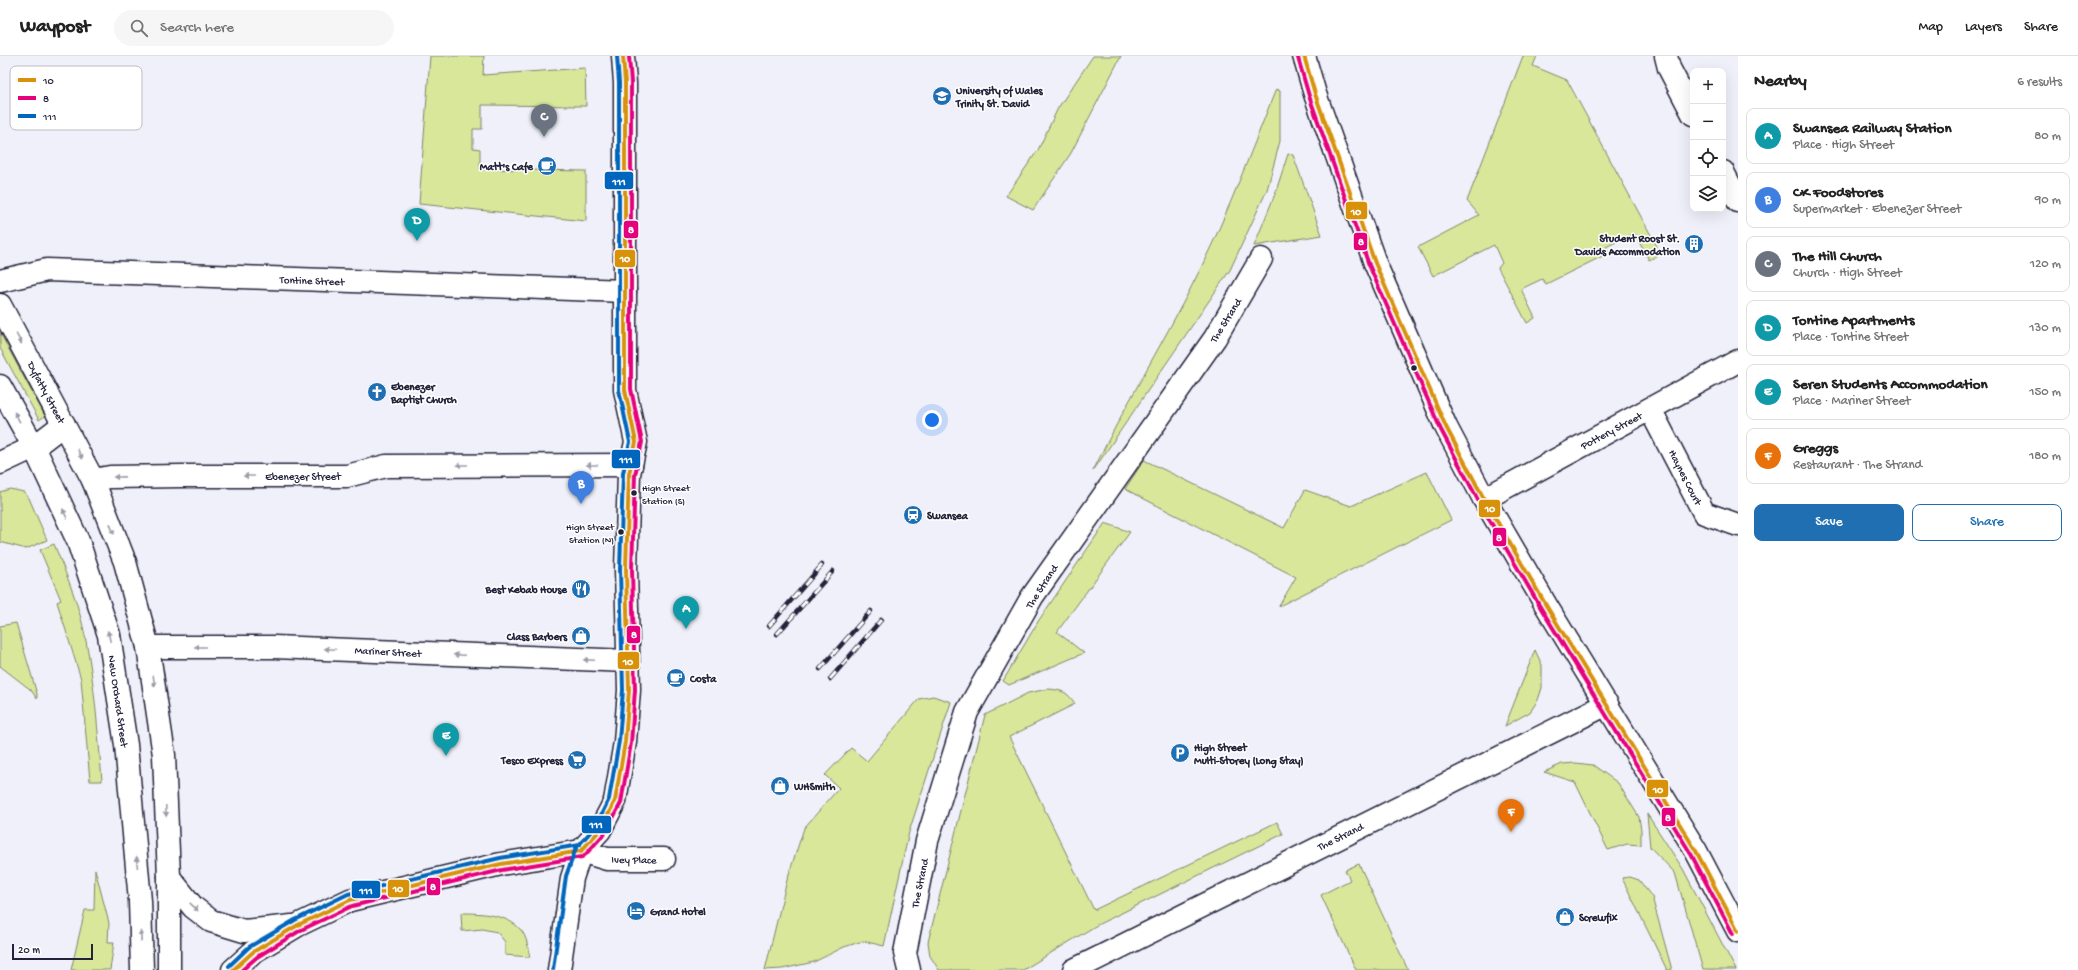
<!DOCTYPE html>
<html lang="en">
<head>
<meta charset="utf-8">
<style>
	body { margin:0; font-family:"Gochi Hand",sans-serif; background:#f6f6f6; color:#222 }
	.controls { position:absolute; right:12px; top:12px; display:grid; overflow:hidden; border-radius:8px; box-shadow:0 4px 16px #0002 }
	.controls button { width:36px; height:36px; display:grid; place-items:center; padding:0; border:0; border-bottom:1px solid #e0e0e0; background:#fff; color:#222; font:20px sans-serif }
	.scale { position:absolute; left:12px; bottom:10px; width:81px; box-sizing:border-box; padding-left:4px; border:2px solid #22223b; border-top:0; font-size:11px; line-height:14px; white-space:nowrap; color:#22223b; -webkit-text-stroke:3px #fff; paint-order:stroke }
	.you { position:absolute; left:932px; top:364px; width:14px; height:14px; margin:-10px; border:3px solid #fff; border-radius:50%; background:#1a73e8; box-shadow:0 0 0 6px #1a73e833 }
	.badge { display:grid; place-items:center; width:26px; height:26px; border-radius:50%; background:#1f6fb2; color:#fff; font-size:13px; font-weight:700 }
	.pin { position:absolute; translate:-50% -33px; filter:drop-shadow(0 1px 2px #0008) }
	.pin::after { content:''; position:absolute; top:21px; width:14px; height:12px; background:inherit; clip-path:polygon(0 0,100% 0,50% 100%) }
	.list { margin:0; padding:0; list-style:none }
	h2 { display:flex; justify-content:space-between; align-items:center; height:52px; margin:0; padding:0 16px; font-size:17px }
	h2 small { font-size:13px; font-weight:400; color:#767676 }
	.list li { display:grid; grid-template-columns:26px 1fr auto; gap:12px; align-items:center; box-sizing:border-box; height:56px; margin:0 8px 8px; padding:0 8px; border:1px solid #e0e0e0; border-radius:8px }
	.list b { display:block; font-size:15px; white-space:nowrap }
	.list p { margin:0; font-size:13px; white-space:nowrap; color:#767676 }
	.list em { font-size:13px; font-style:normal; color:#767676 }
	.actions { display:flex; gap:8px; padding:12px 16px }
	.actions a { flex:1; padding:9px 0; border:1px solid #1f6fb2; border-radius:8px; text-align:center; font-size:14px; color:#1f6fb2 }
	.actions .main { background:#1f6fb2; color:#fff }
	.icon { flex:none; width:22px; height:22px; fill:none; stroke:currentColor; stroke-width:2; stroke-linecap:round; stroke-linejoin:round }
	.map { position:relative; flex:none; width:1738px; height:914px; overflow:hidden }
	header { display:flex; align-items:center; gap:24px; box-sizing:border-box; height:56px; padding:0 20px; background:#fff; border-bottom:1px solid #e0e0e0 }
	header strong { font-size:19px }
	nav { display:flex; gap:22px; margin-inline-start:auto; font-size:14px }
	.search { width:280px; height:36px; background:#f6f6f6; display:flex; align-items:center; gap:10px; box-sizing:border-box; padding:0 14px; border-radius:22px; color:#767676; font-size:15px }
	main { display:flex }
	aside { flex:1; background:#fff }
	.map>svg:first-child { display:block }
</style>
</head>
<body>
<header>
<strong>Waypost</strong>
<div class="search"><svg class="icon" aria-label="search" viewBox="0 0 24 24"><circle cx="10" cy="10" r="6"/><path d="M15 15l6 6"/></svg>Search here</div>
<nav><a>Map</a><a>Layers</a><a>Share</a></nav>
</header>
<main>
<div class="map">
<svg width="1738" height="914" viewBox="0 0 1738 914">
	<rect width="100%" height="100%" fill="#f0f0fa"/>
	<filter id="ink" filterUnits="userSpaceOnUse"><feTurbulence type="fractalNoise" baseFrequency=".025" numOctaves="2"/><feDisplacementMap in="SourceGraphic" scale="8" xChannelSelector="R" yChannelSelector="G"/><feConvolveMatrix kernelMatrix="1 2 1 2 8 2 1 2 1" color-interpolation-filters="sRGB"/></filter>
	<g filter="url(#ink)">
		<g fill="#d9e79a" stroke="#7e846a">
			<polygon points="430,0 484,0 483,19 585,12 586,50 482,49 482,73 473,73 473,92 480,93 480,113 586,115 586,165 419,148"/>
			<polygon points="1093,0 1121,0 1071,97 1033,154 1006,140 1038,94 1058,52"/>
			<polygon points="1523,0 1537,0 1533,10 1567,24 1659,194 1655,195 1657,200 1649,204 1634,177 1606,191 1609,197 1546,228 1542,223 1521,233 1535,262 1527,267 1498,212 1502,207 1494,189 1433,220 1418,191 1479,159 1467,145"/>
			<path d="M 1276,33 L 1280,35 L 1280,85 L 1267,134 L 1230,214 L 1093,415 C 1131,336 1179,262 1215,182 C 1237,133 1256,83 1276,33 Z"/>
			<polygon points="1288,98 1293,99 1322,179 1254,190 1275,138"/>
			<polygon points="0,277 45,360 39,364 0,292"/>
			<polygon points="1144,404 1284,472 1305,434 1351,450 1427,416 1451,464 1279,550 1296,521 1125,433"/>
			<polygon points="10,433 24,436 29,442 47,484 26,493 0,486 0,436"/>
			<polygon points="1105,467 1130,476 1057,576 1084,597 1016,626 1009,629 1003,625 1039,564"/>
			<path d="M 54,488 C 66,518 79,548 85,580 C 95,628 98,677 102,725 L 90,725 L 81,623 L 57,546 L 61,544 L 40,494 Z"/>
			<polygon points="16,567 37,638 37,643 31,634 0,610 0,570"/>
			<polygon points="1535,594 1542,609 1542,632 1538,644 1530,656 1505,670"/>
			<path d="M 1048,633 C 1062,634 1068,636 1075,648 L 1009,681 L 1094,854 L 1277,766 L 1283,778 L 1097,869 L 1023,914 L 939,914 L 930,900 L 928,886 L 985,659 L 1028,637 Z"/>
			<polygon points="933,640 951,646 909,776 884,890 863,885 844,891 814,906 782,913 765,914 787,824 804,772 839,732 825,719 851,692 867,705 919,643"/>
			<polygon points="1576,707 1593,709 1618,727 1639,761 1641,774 1641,789 1627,788 1608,794 1575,726 1544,716 1562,708"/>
			<polygon points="1647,758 1683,813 1736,914 1703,914 1675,817 1650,791"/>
			<polygon points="1359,808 1408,914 1356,914 1321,839 1350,824 1345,814"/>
			<polygon points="95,813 109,867 108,886 114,886 110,914 71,914 85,854 94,854"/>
			<polygon points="1630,821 1639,824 1652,841 1672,914 1667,914 1622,822"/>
			<path d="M 461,857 C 481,857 507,858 521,874 C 527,881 528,892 530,901 L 505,899 L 505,886 L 497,876 L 482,873 L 462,875 Z"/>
		</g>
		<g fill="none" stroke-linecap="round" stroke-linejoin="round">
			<g stroke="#22223b" stroke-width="25">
				<g id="street">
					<polyline points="1666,0 1669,12 1693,58"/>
					<polyline points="1723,116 1738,145"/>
					<polyline points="0,225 47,214 625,235"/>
					<polyline points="1650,353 1704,457 1738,469"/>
					<polyline points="0,407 34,391 64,368"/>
					<polyline points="93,424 110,421 182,420 347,420 386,410 631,409"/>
					<polyline points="1484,443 1738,305"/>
					<polyline points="148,591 274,591 628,605"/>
					<polyline points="581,795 607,803 664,803"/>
					<polyline points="909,914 905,897 927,785 967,656 1032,541 1215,282 1261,203"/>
				</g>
			</g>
			<g stroke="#22223b" stroke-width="25">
				<g id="secondary">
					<polyline points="169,821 193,851 211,865 244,875 292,870"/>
					<polyline points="233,914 253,896 298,869 350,844 501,808 581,795"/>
					<polyline points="559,914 572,822 581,795 600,774 615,745 625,686 629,634 626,513 629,418 636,386 625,334 625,27 623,0"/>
					<polyline points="1074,914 1607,648"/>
				</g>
			</g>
			<g stroke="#22223b" stroke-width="25">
				<g id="primary">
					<polyline points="1304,0 1315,38 1375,207 1446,371 1484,443 1547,551 1696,795 1738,875"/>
					<polyline points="0,249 93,424 125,506 148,591 164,699 169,821 169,914"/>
					<polyline points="0,330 34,391 78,485 109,579 126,689 140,845 142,914"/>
				</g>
			</g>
			<use href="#street" stroke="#fff" stroke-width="22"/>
			<use href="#secondary" stroke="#fff" stroke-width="22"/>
			<use href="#primary" stroke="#fff" stroke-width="22"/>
			<g stroke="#22223b" stroke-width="4.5">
				<g id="rail">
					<polyline points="769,570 822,509"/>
					<polyline points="777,578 833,515"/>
					<polyline points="820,613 871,555"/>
					<polyline points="830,623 881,564"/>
				</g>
			</g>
			<use href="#rail" stroke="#fff" stroke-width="3" stroke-dasharray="9" stroke-linecap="butt"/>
			<g stroke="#fff" stroke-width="7">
				<g id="bus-1">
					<polyline points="1304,0 1315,38 1375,207 1446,371 1484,443 1547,551 1696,795 1738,875"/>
					<polyline points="581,795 600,774 615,745 625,686 629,634 626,513 629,418 636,386 625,334 625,27 623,0"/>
					<polyline points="233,914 253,896 298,869 350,844 501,808 581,795"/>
				</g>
			</g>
			<g stroke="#fff" stroke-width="7">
				<g id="bus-2">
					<polyline points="1298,2 1309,40 1369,209 1441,374 1479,446 1542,554 1691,798 1733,878"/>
					<polyline points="585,799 605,777 621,747 631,687 635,634 632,513 635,419 642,386 631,333 631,27 629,0"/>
					<polyline points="242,914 257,901 301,874 352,850 502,814 582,801"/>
				</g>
			</g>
			<g stroke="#fff" stroke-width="7">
				<g id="bus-3">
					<polyline points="229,910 249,891 295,864 348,838 500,802 580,789"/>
					<polyline points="553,913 566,820 576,792 595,771 609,743 619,685 623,634 620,513 623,417 630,386 619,334 619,27 617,0"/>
				</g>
			</g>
			<use href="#bus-1" stroke="#d79209" stroke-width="4"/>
			<use href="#bus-2" stroke="#e5007d" stroke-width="4"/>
			<use href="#bus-3" stroke="#0065bd" stroke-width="4"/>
		</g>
		<defs><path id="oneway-solid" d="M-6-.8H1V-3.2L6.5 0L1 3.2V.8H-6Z"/></defs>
		<g fill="#9c9ca7">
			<use href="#oneway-solid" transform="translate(19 283) rotate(62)"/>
			<use href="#oneway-solid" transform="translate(17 361) rotate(-119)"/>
			<use href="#oneway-solid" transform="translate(80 398) rotate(63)"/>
			<use href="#oneway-solid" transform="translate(462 409) rotate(180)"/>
			<use href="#oneway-solid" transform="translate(592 409) rotate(180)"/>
			<use href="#oneway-solid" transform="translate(249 420) rotate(-180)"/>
			<use href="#oneway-solid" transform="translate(119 421) rotate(179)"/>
			<use href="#oneway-solid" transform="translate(65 458) rotate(-115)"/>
			<use href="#oneway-solid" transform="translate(112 473) rotate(69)"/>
			<use href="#oneway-solid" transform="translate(109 580) rotate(-103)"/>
			<use href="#oneway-solid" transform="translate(200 591) rotate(180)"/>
			<use href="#oneway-solid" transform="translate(330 593) rotate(-178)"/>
			<use href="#oneway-solid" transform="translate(459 599) rotate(-178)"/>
			<use href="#oneway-solid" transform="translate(589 604) rotate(-178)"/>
			<use href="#oneway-solid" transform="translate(154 625) rotate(82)"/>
			<use href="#oneway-solid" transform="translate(166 755) rotate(88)"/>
			<use href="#oneway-solid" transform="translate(137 806) rotate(-94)"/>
			<use href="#oneway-solid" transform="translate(194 851) rotate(44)"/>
			<use href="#oneway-solid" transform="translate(141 880) rotate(-92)"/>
		</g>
	</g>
	<defs>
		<g id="university-disc" transform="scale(1)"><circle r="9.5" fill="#1f6fb2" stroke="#fff"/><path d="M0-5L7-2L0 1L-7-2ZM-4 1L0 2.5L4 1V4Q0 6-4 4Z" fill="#fff"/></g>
		<g id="cafe-disc" transform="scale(1)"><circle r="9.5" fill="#1f6fb2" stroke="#fff"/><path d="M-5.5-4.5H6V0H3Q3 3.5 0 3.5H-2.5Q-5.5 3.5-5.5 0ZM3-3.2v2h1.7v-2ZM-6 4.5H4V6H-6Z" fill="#fff"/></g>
		<g id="building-disc" transform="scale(1)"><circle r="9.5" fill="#1f6fb2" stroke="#fff"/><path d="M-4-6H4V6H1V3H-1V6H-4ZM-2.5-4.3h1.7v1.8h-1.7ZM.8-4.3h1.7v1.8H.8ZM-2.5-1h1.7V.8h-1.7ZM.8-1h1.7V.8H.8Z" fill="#fff"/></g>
		<g id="church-disc" transform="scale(1)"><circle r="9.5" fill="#1f6fb2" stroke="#fff"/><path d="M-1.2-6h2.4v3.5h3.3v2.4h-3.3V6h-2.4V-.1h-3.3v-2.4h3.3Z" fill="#fff"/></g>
		<g id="station-disc" transform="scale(1)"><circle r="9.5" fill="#1f6fb2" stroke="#fff"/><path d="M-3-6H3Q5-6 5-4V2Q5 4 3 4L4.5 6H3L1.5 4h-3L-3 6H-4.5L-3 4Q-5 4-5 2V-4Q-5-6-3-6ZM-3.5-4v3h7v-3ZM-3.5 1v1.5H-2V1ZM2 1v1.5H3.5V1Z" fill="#fff"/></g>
		<g id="restaurant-disc" transform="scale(1)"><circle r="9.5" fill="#1f6fb2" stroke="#fff"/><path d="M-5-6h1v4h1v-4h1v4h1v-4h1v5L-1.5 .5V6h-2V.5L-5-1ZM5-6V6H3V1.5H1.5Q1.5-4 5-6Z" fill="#fff"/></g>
		<g id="shop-disc" transform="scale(1)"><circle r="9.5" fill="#1f6fb2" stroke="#fff"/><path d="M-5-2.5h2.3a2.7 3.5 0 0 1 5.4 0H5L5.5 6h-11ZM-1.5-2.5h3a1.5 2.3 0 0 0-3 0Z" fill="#fff"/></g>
		<g id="parking-disc" transform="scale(1)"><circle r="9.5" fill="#1f6fb2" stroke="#fff"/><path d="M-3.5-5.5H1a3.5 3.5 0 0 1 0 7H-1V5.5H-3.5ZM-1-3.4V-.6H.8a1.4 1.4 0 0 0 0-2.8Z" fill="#fff"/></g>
		<g id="supermarket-disc" transform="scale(1)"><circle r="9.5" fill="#1f6fb2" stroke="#fff"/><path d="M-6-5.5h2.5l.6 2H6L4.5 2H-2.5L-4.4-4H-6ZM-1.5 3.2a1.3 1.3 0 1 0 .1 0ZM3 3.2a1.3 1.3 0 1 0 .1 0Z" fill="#fff"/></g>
		<g id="hotel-disc" transform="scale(1)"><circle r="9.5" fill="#1f6fb2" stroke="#fff"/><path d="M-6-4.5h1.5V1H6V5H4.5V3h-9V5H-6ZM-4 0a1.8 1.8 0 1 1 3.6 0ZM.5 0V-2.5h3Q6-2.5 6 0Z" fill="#fff"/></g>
	</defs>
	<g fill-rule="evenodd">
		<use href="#university-disc" x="942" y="40"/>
		<use href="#cafe-disc" x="547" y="110"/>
		<use href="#building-disc" x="1694" y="188"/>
		<use href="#church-disc" x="377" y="336"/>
		<use href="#station-disc" x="913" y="459"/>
		<use href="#restaurant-disc" x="581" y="533"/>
		<use href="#shop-disc" x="581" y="580"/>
		<use href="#cafe-disc" x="676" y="622"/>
		<use href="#parking-disc" x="1180" y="697"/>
		<use href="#supermarket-disc" x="577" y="704"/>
		<use href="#shop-disc" x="780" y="730"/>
		<use href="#hotel-disc" x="636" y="855"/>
		<use href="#shop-disc" x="1565" y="861"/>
	</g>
	<g fill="#22223b" stroke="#fff" stroke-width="1.5">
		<circle cx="1414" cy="312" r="3.5"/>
		<circle cx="634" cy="437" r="3.5"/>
		<circle cx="621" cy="476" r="3.5"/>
	</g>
	<g text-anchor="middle" stroke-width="3" stroke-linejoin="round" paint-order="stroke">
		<g font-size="10" fill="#22223b" stroke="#fff" text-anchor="start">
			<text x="642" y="435">High Street<tspan x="642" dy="13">Station (S)</tspan></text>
			<text x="614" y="474" text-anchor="end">High Street<tspan x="614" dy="13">Station (N)</tspan></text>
		</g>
		<g font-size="11" font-weight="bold" fill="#22223b" stroke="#fff" text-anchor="start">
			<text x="956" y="38">University of Wales<tspan x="956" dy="13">Trinity St. David</tspan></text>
			<text x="533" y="114" text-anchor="end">Matt's Cafe</text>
			<text x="1680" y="186" text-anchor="end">Student Roost St.<tspan x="1680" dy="13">Davids Accommodation</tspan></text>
			<text x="391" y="334">Ebenezer<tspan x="391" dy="13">Baptist Church</tspan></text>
			<text x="927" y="463">Swansea</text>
			<text x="567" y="537" text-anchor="end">Best Kebab House</text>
			<text x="567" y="584" text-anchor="end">Class Barbers</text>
			<text x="690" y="626">Costa</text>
			<text x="1194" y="695">High Street<tspan x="1194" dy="13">Multi-Storey (Long Stay)</tspan></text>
			<text x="563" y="708" text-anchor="end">Tesco Express</text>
			<text x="794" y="734">WHSmith</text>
			<text x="650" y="859">Grand Hotel</text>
			<text x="1579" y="865">Screwfix</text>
		</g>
		<g font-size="11" fill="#22223b" stroke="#fff">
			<text transform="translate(312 224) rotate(2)" y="4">Tontine Street</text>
			<text transform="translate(1225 264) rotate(-58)" y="4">The Strand</text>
			<text transform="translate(47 336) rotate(62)" y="4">Dyfatty Street</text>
			<text transform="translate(1611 374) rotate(-28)" y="4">Pottery Street</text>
			<text x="303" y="424">Ebenezer Street</text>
			<text transform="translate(1686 421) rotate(63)" y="4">Haynes Court</text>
			<text transform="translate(1041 530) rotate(-57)" y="4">The Strand</text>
			<text transform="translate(388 595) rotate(3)" y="4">Mariner Street</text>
			<text transform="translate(119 645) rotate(82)" y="4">New Orchard Street</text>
			<text transform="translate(1340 780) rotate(-26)" y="4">The Strand</text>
			<text transform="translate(634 803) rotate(1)" y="4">Ivey Place</text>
			<text transform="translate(919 827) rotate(-78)" y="4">The Strand</text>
		</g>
	</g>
	<rect x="10" y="10" width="132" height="64" rx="6" fill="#fff" stroke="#bdbdc4" stroke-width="1"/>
	<rect x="18" y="22" width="18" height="4" fill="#d79209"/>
	<rect x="18" y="40" width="18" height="4" fill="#e5007d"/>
	<rect x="18" y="58" width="18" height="4" fill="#0065bd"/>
	<g font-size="11" fill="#22223b">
		<text x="43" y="28">10</text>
		<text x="43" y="46">8</text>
		<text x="43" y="64">111</text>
	</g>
	<g stroke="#fff" stroke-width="1.5">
		<rect x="604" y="115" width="30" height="19" rx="4" fill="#0065bd"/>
		<rect x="1345" y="145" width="23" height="19" rx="4" fill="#d79209"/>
		<rect x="623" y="164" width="16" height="19" rx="4" fill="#e5007d"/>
		<rect x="1353" y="176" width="15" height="19" rx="4" fill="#e5007d"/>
		<rect x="614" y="193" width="22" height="19" rx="4" fill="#d79209"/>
		<rect x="611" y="393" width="30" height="20" rx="4" fill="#0065bd"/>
		<rect x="1478" y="443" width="23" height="19" rx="4" fill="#d79209"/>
		<rect x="1492" y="471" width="15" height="20" rx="4" fill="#e5007d"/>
		<rect x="626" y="569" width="15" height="19" rx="4" fill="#e5007d"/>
		<rect x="617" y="595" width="23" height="19" rx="4" fill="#d79209"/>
		<rect x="1646" y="723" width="23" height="19" rx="4" fill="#d79209"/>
		<rect x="1661" y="751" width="15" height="20" rx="4" fill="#e5007d"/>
		<rect x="581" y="759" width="31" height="19" rx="4" fill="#0065bd"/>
		<rect x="426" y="821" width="15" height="19" rx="4" fill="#e5007d"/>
		<rect x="387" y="823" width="23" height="19" rx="4" fill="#d79209"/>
		<rect x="351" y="824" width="30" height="19" rx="4" fill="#0065bd"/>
	</g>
	<g font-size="11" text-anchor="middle" font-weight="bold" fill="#fff">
		<text x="619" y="129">111</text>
		<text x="1356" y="159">10</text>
		<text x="631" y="177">8</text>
		<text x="1361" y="189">8</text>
		<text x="625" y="206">10</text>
		<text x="626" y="407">111</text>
		<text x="1490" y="456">10</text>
		<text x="1499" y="485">8</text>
		<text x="634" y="582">8</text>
		<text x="628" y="609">10</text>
		<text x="1658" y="737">10</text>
		<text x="1668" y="765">8</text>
		<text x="596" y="772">111</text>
		<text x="433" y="834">8</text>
		<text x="398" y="836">10</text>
		<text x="366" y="838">111</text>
	</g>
</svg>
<div class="controls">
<button>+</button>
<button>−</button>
<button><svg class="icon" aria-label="locate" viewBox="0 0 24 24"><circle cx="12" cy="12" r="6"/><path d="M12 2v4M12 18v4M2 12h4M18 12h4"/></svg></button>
<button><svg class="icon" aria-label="layers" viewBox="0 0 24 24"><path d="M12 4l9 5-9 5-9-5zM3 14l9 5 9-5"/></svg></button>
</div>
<div class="scale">20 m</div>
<div class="you"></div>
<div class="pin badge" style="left:686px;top:573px;background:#0f9aa8">A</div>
<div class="pin badge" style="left:581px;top:448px;background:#3f7fe0">B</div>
<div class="pin badge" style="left:544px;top:81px;background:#6b7280">C</div>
<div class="pin badge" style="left:417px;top:185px;background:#0f9aa8">D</div>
<div class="pin badge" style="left:446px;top:700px;background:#0f9aa8">E</div>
<div class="pin badge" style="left:1511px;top:776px;background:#e8710a">F</div>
</div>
<aside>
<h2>Nearby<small>6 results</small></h2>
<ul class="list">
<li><span class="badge" style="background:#0f9aa8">A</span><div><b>Swansea Railway Station</b><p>Place · High Street</p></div><em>80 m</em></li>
<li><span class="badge" style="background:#3f7fe0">B</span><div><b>CK Foodstores</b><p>Supermarket · Ebenezer Street</p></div><em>90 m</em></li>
<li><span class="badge" style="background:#6b7280">C</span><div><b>The Hill Church</b><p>Church · High Street</p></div><em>120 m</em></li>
<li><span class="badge" style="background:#0f9aa8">D</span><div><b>Tontine Apartments</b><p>Place · Tontine Street</p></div><em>130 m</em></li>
<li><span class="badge" style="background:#0f9aa8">E</span><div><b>Seren Students Accommodation</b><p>Place · Mariner Street</p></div><em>150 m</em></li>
<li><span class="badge" style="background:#e8710a">F</span><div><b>Greggs</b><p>Restaurant · The Strand</p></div><em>180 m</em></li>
</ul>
<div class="actions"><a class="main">Save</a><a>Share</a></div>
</aside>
</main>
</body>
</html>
